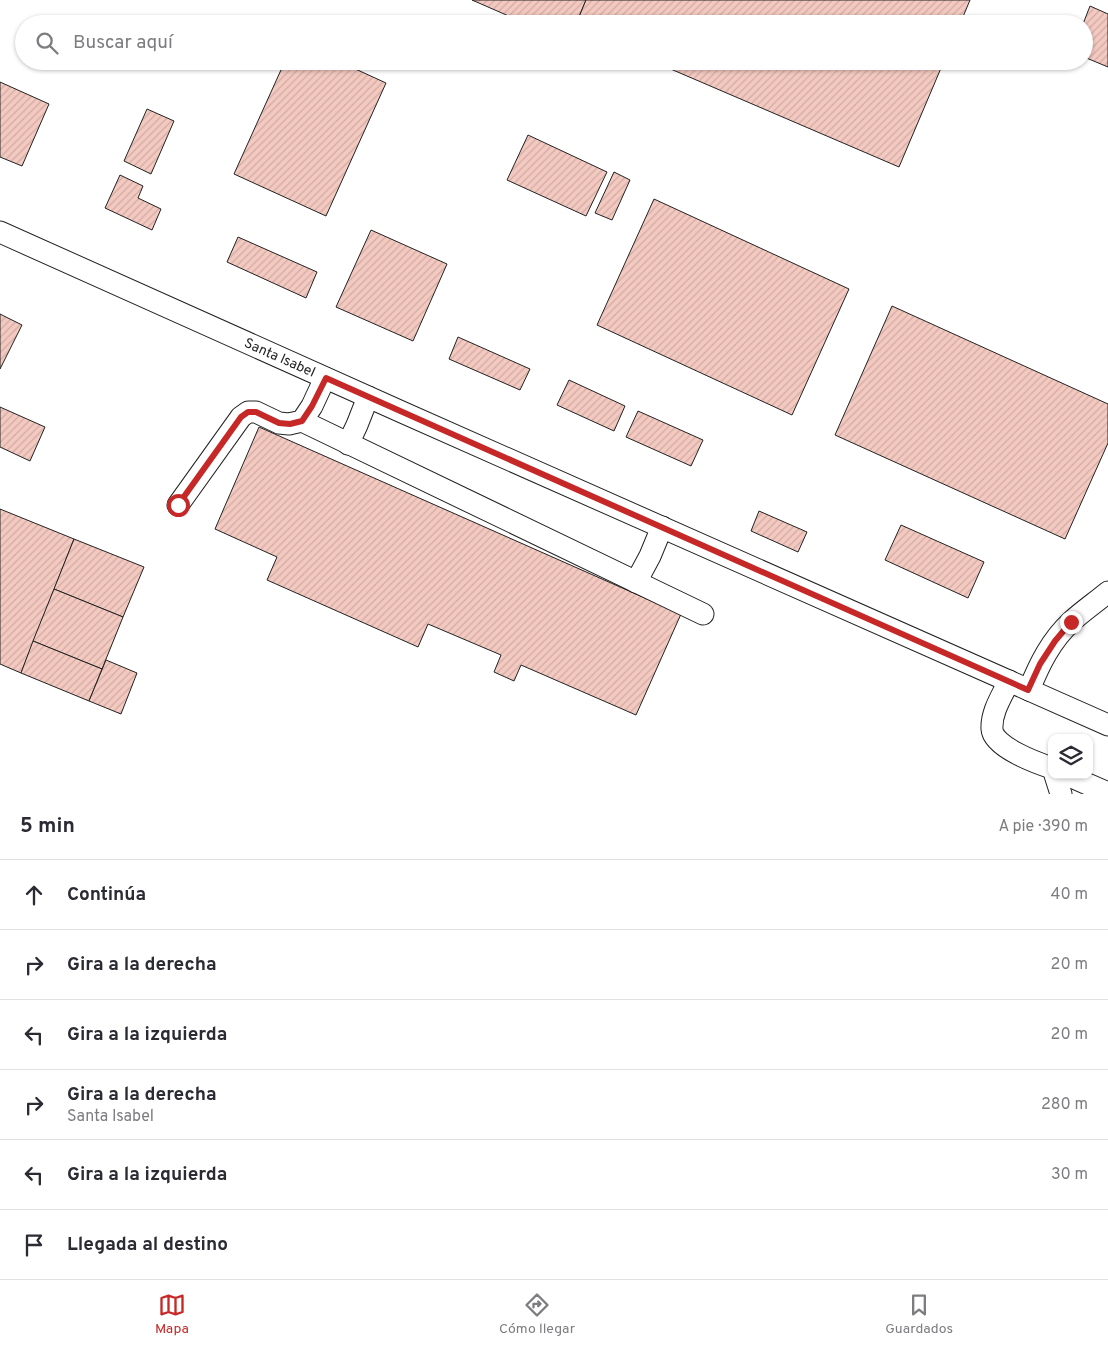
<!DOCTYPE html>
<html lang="es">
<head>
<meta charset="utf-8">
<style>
	body { margin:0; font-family:Overpass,sans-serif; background:#f7f7f7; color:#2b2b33 }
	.controls { position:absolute; right:15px; bottom:15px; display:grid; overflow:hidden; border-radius:10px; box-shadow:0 1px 4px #0004 }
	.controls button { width:45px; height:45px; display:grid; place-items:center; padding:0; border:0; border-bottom:1px solid #e1e1e2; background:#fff; color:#2b2b33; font:25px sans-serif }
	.stop { position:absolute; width:15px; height:15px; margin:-11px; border:4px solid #c62828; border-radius:50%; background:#fff }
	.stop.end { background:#c62828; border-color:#fff; box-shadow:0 1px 5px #0008 }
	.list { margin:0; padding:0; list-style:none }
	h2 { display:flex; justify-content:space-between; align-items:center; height:65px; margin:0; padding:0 20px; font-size:21px }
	h2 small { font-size:16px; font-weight:400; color:#7c7c81 }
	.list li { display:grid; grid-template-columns:32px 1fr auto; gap:15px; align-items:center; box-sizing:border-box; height:70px; padding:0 20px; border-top:1px solid #e1e1e2 }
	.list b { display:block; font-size:19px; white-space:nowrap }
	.list p { margin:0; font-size:16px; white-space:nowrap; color:#7c7c81 }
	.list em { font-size:16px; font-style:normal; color:#7c7c81 }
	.icon { flex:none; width:28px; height:28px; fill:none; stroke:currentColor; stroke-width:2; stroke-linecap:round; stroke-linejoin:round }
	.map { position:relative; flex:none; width:1108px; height:794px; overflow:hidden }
	.search { position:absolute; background:#fff; box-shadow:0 1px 4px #0004; left:15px; right:15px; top:15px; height:55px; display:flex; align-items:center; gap:12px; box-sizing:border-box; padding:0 18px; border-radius:28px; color:#7c7c81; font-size:19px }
	.sheet { height:485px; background:#fff }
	nav { display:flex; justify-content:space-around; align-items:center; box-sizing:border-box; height:70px; border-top:1px solid #e1e1e2; background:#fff; font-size:14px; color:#7c7c81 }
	nav a { display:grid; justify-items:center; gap:2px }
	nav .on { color:#c62828 }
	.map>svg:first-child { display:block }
</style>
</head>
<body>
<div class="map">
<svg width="1108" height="794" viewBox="0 0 1108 794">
	<defs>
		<pattern id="building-hatch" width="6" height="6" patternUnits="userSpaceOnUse" patternTransform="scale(1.25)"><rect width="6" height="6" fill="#f3c9c0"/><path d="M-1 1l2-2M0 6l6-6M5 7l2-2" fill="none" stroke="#d0aca5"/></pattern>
	</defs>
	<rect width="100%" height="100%" fill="#fff"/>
	<g fill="url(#building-hatch)" stroke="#222">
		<polygon points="472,0 586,0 576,24 527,24"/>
		<polygon points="586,0 970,0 960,24 576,24"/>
		<polygon points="1090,6 1108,14 1108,67 1084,57 1084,24 1083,24"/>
		<polygon points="285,61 338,61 386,83 326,216 234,174"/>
		<polygon points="652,61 944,61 899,167"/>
		<polygon points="0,82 49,104 22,166 0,157"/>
		<polygon points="147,109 174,121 151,174 124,161"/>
		<polygon points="528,135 607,172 586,216 507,180"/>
		<polygon points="614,172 630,180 612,220 595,213"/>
		<polygon points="120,175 143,186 138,198 161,209 152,230 105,208"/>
		<polygon points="654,199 849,289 792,415 597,325"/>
		<polygon points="371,230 447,264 413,341 336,307"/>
		<polygon points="238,237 317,272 306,298 227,262"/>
		<polygon points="892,306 1108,404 1108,443 1065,539 835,435"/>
		<polygon points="0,314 22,325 0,369"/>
		<polygon points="458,337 530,369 520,390 449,359"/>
		<polygon points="569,380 625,406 614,431 557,405"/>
		<polygon points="0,407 45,427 30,461 0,447"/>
		<polygon points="638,411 703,440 691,466 626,437"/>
		<polygon points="259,427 681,614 636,715 521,665 514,681 494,672 501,655 428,624 418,647 267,580 277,557 215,529"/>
		<polygon points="0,509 74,539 21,673 0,664"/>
		<polygon points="759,511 807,532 798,552 751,531"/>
		<polygon points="901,525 984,562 968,598 885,560"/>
		<polygon points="74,539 144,567 123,617 54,589"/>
		<polygon points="54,589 123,617 102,669 33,641"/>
		<polygon points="33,641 102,669 89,701 21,673"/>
		<polygon points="106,660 137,673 121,714 89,701"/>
	</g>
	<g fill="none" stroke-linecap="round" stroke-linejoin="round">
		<g stroke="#222" stroke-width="23">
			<g id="minor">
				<polyline points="0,232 404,413 1108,725"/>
				<polyline points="302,421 703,614"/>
				<polyline points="348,444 357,425 368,397"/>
				<polyline points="178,505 241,417 248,412 256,412 279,423 289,424 302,421 312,406 325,378"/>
				<polyline points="636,582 650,556 662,527"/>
				<path d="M 1009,681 C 1002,696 991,712 992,729 C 993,747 1037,763 1052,768"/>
				<path d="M 1029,690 C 1039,665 1051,640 1072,621 C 1083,611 1096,602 1108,592"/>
				<polyline points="1055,775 1061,794"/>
				<polyline points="1067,775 1108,793"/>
			</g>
		</g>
		<use href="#minor" stroke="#fff" stroke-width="21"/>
	</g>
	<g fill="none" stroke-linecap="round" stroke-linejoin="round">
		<polyline stroke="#c62828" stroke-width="6" points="178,505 241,417 248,412 256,412 279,423 290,424 302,421 312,406 326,378 1028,690 1040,664 1055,641 1071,622"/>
	</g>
	<g text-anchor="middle" stroke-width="4" stroke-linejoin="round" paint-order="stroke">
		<g font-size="14" fill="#222" stroke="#fff">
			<text transform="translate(280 357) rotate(24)" y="5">Santa Isabel</text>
		</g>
	</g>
</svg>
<div class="controls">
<button><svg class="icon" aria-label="layers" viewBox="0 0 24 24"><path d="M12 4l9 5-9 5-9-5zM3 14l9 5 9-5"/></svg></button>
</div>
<div class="stop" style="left:178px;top:505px"></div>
<div class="stop end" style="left:1071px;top:622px"></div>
<div class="search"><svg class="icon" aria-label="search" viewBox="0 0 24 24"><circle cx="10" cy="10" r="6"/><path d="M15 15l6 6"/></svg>Buscar aquí</div>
</div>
<section class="sheet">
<h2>5 min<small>A pie · 390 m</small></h2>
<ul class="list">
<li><svg class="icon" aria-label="ahead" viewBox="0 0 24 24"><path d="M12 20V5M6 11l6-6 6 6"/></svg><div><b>Continúa</b></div><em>40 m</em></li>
<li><svg class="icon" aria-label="right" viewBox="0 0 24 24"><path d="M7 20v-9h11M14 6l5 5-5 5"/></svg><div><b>Gira a la derecha</b></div><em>20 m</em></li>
<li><svg class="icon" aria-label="left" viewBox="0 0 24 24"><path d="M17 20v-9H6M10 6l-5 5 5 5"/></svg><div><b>Gira a la izquierda</b></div><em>20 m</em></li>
<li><svg class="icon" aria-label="right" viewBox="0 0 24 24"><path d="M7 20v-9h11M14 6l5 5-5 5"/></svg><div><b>Gira a la derecha</b><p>Santa Isabel</p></div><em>280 m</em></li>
<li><svg class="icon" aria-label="left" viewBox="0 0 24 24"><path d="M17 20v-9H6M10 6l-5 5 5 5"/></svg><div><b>Gira a la izquierda</b></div><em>30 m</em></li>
<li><svg class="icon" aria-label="arrive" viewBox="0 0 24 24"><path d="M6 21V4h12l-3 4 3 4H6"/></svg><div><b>Llegada al destino</b></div></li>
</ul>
</section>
<nav>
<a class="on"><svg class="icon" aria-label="map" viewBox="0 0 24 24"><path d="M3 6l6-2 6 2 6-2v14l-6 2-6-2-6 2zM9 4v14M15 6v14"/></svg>Mapa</a>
<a><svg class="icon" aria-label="directions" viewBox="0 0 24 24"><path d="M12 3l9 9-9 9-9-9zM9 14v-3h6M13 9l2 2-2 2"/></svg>Cómo llegar</a>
<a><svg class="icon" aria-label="saved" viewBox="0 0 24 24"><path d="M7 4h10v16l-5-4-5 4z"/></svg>Guardados</a>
</nav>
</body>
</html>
